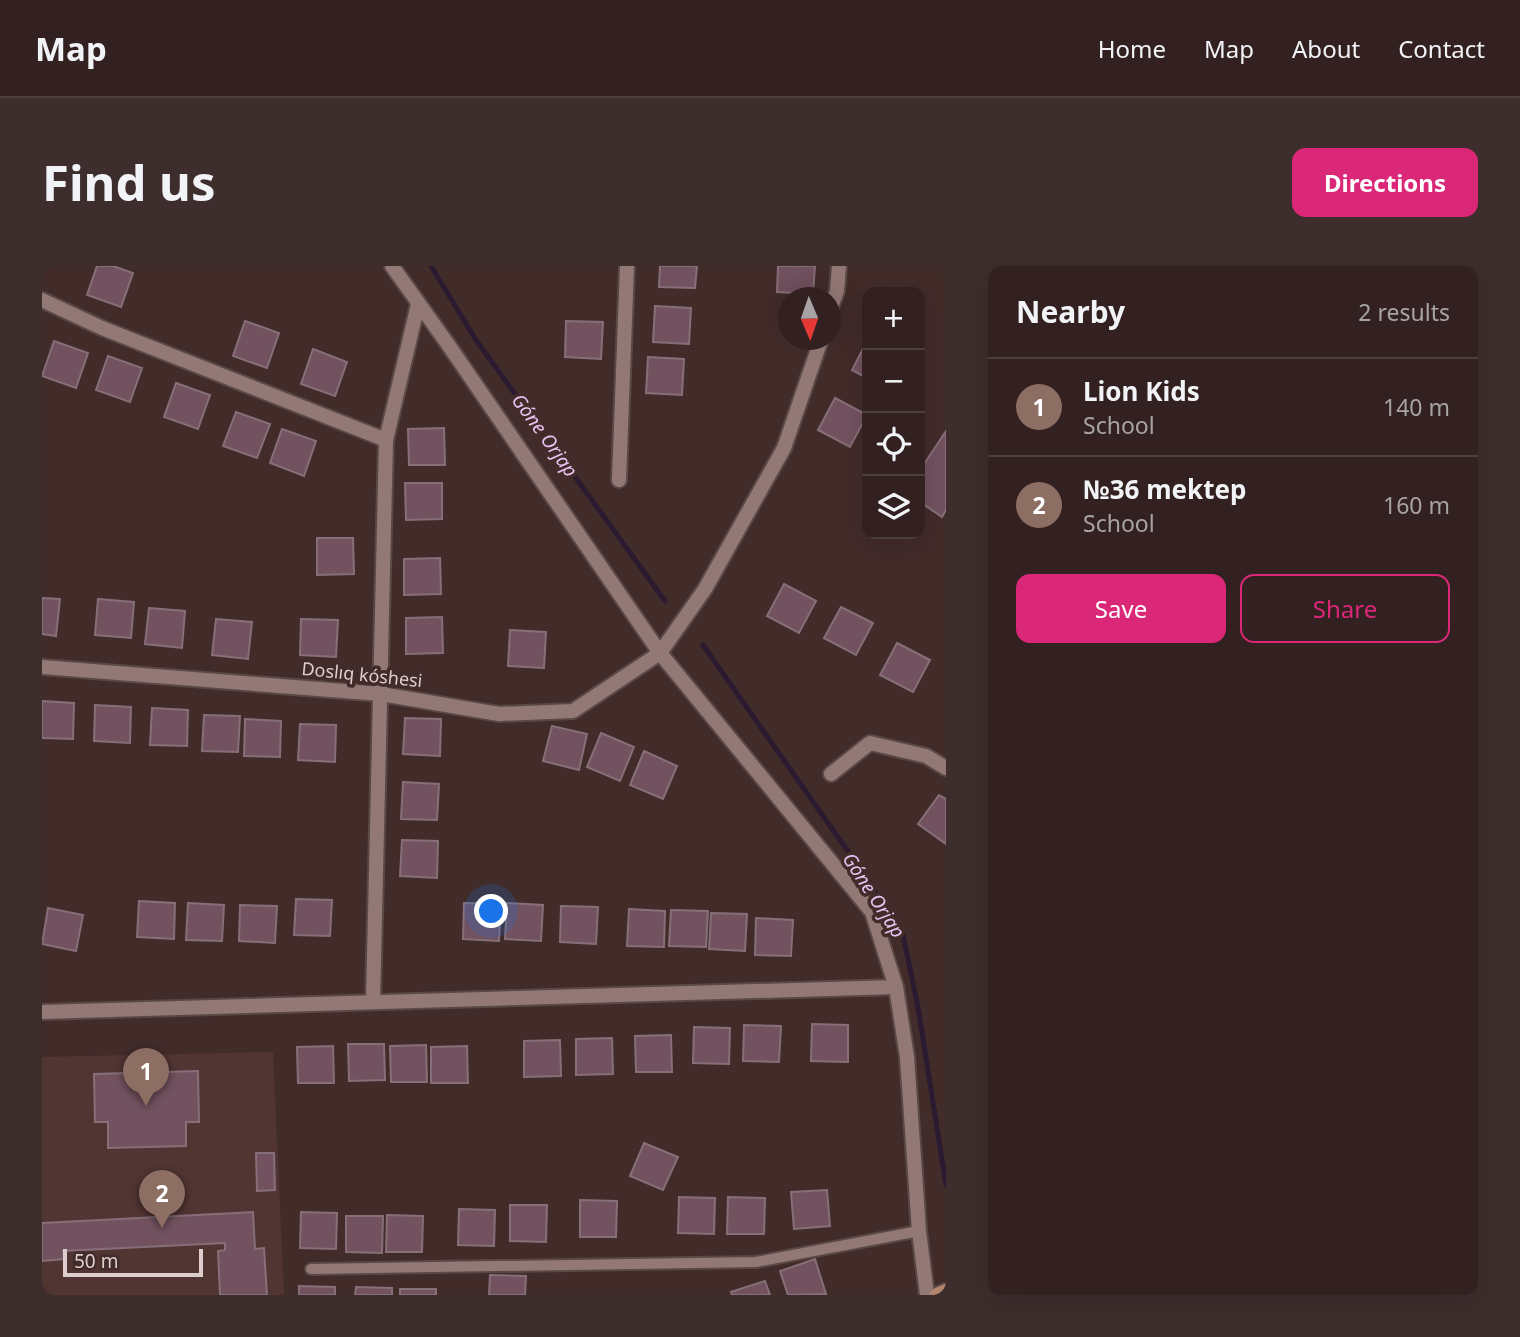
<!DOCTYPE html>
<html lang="en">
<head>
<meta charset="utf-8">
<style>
	body { margin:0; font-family:"Noto Sans",sans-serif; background:#3d2e2d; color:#f1f3f6 }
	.controls { position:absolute; right:21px; top:21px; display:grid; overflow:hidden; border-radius:14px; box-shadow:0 7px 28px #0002 }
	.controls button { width:63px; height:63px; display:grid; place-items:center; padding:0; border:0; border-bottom:2px solid #4d3e3e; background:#322120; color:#f1f3f6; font:35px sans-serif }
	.compass { position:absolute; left:736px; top:21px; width:63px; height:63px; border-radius:50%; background:#322120; box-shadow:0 7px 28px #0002; rotate:178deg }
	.scale { position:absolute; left:21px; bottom:18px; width:140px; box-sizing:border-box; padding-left:7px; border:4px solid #ddcecd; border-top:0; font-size:19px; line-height:24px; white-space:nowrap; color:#ddcecd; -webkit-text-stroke:5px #422c2a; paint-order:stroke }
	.you { position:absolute; left:450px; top:646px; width:24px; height:24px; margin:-18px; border:5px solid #fff; border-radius:50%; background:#1a73e8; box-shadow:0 0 0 10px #1a73e833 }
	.badge { display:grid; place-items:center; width:46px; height:46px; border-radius:50%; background:#db2777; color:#fff; font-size:23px; font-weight:700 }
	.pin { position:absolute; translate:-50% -58px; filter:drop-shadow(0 2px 4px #0008) }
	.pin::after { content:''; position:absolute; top:37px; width:24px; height:21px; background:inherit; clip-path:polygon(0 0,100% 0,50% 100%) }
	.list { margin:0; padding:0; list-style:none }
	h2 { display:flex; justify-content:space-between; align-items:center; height:91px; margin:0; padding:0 28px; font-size:30px }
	h2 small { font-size:23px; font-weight:400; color:#a8a3a5 }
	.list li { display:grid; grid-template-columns:46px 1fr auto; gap:21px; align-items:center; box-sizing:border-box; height:98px; padding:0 28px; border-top:2px solid #4d3e3e }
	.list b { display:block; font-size:26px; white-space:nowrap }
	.list p { margin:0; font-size:23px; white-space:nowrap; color:#a8a3a5 }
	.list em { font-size:23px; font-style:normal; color:#a8a3a5 }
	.actions { display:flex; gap:14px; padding:21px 28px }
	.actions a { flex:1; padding:16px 0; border:2px solid #db2777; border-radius:14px; text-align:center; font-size:24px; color:#db2777 }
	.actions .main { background:#db2777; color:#fff }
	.icon { flex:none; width:38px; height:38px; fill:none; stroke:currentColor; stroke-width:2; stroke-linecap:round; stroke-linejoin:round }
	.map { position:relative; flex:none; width:904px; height:1029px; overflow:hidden; border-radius:14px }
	header { display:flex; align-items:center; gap:42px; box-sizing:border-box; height:98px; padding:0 35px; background:#322120; border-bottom:2px solid #4d3e3e }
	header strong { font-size:33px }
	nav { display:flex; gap:38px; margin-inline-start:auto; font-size:24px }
	.intro { display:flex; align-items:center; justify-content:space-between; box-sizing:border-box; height:168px; padding:0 42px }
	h1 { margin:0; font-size:49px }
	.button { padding:18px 32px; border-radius:14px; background:#db2777; color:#fff; font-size:24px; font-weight:700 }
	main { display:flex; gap:42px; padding:0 42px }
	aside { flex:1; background:#322120; border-radius:14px; box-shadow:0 7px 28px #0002 }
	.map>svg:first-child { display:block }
</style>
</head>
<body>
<header>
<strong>Map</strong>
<nav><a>Home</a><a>Map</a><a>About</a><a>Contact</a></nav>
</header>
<div class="intro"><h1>Find us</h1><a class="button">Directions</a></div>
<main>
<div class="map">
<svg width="904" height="1029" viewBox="0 0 904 1029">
	<rect width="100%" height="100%" fill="#422c2a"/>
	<polygon fill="#513533" points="231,786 242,1029 0,1029 0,791"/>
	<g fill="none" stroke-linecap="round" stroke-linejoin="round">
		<g stroke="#2b1a30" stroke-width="5">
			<polyline points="389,0 434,74 623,335"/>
			<polyline points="661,379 824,611 861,669 876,741 904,919"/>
		</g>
	</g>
	<g fill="#72525f" stroke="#876f79" stroke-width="2">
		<polygon points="55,0 71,0 91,7 79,41 45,29"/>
		<polygon points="618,0 655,0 653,22 617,21"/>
		<polygon points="736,0 773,0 771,28 735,26"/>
		<polygon points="613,40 649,42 647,78 611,76"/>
		<polygon points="203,55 237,67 225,102 191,90"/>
		<polygon points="524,55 561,56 559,93 523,91"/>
		<polygon points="12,75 46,87 34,122 0,110"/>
		<polygon points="825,75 825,112 810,104"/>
		<polygon points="271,83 305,96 293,130 259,118"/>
		<polygon points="66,90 100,102 88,136 54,124"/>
		<polygon points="606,91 642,93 640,129 604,127"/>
		<polygon points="134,117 168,129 156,163 122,151"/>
		<polygon points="793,132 825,149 808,181 776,164"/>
		<polygon points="194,146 228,158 215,192 181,180"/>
		<polygon points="402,162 403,199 367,199 366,163"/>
		<polygon points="240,163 274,175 262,210 228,197"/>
		<polygon points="904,165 904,244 900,251 878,236 878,204"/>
		<polygon points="363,217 400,217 400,253 364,254"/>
		<polygon points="275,272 311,272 312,308 275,309"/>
		<polygon points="398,292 399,328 362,329 362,293"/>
		<polygon points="742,318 774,335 757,367 725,350"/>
		<polygon points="0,332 18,333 14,370 0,368"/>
		<polygon points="56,333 92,336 89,372 53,369"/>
		<polygon points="799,341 831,357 814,389 782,372"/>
		<polygon points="107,342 143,345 140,382 103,378"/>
		<polygon points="400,351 401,387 364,388 364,352"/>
		<polygon points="174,353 210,356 206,393 170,389"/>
		<polygon points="259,353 296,354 294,391 258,389"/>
		<polygon points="468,364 504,366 502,402 466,400"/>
		<polygon points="855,377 888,394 871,426 838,409"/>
		<polygon points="0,435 32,437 31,473 0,472"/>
		<polygon points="53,439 89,441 88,477 52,475"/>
		<polygon points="110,442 146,444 145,480 108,479"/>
		<polygon points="162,449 198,450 196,486 160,485"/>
		<polygon points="363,452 399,453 398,490 361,488"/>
		<polygon points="203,453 239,455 238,491 202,490"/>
		<polygon points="258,458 294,459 293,496 256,494"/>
		<polygon points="510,460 545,468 537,504 501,495"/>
		<polygon points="559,467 592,481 578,515 545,501"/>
		<polygon points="602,485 635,500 621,533 588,519"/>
		<polygon points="361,516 397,518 395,554 359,553"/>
		<polygon points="897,529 904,533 904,578 876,558"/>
		<polygon points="360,574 396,575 395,612 358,610"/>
		<polygon points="254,633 290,634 288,670 252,669"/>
		<polygon points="97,635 133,637 132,673 95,671"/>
		<polygon points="146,637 182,639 180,675 144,674"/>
		<polygon points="422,637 459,638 457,675 421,673"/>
		<polygon points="465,637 501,639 499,675 463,673"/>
		<polygon points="198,639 235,640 233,677 197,675"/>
		<polygon points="519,640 556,641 554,678 518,676"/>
		<polygon points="6,642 41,649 34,685 0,678"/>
		<polygon points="587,643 623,645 622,681 585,680"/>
		<polygon points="629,644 666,645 664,681 627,680"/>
		<polygon points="669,647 705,648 703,685 667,683"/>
		<polygon points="714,652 751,654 749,690 713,689"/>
		<polygon points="770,758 806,759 806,796 769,795"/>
		<polygon points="702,759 739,760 737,796 701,795"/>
		<polygon points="652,761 688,762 687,798 651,797"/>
		<polygon points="629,769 630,806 594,806 593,770"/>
		<polygon points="570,772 571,808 534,809 534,773"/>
		<polygon points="518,774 519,810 482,811 482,775"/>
		<polygon points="306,778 342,778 343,814 307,815"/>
		<polygon points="384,779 385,816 349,816 348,780"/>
		<polygon points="291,780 292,817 256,817 255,781"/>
		<polygon points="425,780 426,817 389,817 389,781"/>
		<polygon points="156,805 157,856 144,856 144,880 66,882 66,856 53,856 52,808"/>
		<polygon points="602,877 636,891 621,924 588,910"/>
		<polygon points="214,887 232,887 233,924 215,925"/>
		<polygon points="785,924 788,960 752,963 749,926"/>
		<polygon points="637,931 673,932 672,968 636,967"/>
		<polygon points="686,931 723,932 722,968 685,968"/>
		<polygon points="538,934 575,935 574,971 538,971"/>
		<polygon points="468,939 505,939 504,976 468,975"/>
		<polygon points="417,943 453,944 452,980 416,979"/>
		<polygon points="211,946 213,983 222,982 225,1029 178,1029 176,985 183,984 183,977 21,985 22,993 0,995 0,957"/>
		<polygon points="259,946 295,947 294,983 258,982"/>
		<polygon points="345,949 381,950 380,986 344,986"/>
		<polygon points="304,950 341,950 340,987 304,986"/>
		<polygon points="773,993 784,1028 746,1029 738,1005"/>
		<polygon points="448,1009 484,1010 483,1029 447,1029"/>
		<polygon points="723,1015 728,1029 690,1029 689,1026"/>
		<polygon points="257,1020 293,1021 293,1029 257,1029"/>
		<polygon points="314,1021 350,1022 350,1029 313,1029"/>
		<rect x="358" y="1023" width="36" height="6"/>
	</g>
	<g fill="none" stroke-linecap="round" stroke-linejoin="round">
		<g stroke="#5a4847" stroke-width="14">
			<polyline id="service" points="269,1003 714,996 877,965"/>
		</g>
		<g stroke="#5a4847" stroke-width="18">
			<g id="minor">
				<polyline points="350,0 405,77 618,387 830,646 854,721 865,791 877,965 885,1029"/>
				<polyline points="0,34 60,62 344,174"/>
				<polyline points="788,44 795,25 797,0"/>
				<polyline points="577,214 585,0"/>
				<polyline points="0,401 339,428 457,448 531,445 618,387 663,323 742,182 779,74"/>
				<polyline points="789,508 828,477 884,490 904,502"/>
				<polyline points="331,736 344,174 376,38"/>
				<polyline points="0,746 854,721"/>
			</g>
		</g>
		<g stroke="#5a4847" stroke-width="18">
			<polyline id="secondary" points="895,1029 904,1025"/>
		</g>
		<use href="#service" stroke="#937976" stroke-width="10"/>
		<use href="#minor" stroke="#937976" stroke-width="14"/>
		<use href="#secondary" stroke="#b1846e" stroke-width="14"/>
	</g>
	<g text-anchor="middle" stroke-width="7" stroke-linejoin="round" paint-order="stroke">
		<g font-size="18" fill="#ddcecd" stroke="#422c2a">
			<text transform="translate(320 409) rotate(6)" y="6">Doslıq kóshesi</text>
		</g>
		<g font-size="19" font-style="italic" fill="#e9c2f2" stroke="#422c2a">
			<text transform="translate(503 169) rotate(54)" y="7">Góne Orjap</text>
			<text transform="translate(832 629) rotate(57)" y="7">Góne Orjap</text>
		</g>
	</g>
</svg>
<div class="controls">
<button>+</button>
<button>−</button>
<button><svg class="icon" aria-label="locate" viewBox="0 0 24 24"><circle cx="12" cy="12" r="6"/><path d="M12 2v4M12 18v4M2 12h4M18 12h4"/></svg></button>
<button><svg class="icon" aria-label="layers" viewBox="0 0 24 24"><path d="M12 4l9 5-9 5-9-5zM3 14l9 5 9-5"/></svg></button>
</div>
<svg class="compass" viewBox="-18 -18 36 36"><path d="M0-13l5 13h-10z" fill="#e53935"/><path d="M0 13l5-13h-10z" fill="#a8a3a5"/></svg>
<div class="scale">50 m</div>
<div class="you"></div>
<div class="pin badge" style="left:104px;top:840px;background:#8d6e63">1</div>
<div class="pin badge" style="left:120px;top:962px;background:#8d6e63">2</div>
</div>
<aside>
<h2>Nearby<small>2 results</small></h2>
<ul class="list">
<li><span class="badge" style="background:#8d6e63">1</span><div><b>Lion Kids</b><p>School</p></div><em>140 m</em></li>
<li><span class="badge" style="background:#8d6e63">2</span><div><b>№36 mektep</b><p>School</p></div><em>160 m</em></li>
</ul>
<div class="actions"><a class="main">Save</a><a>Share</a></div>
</aside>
</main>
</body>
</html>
